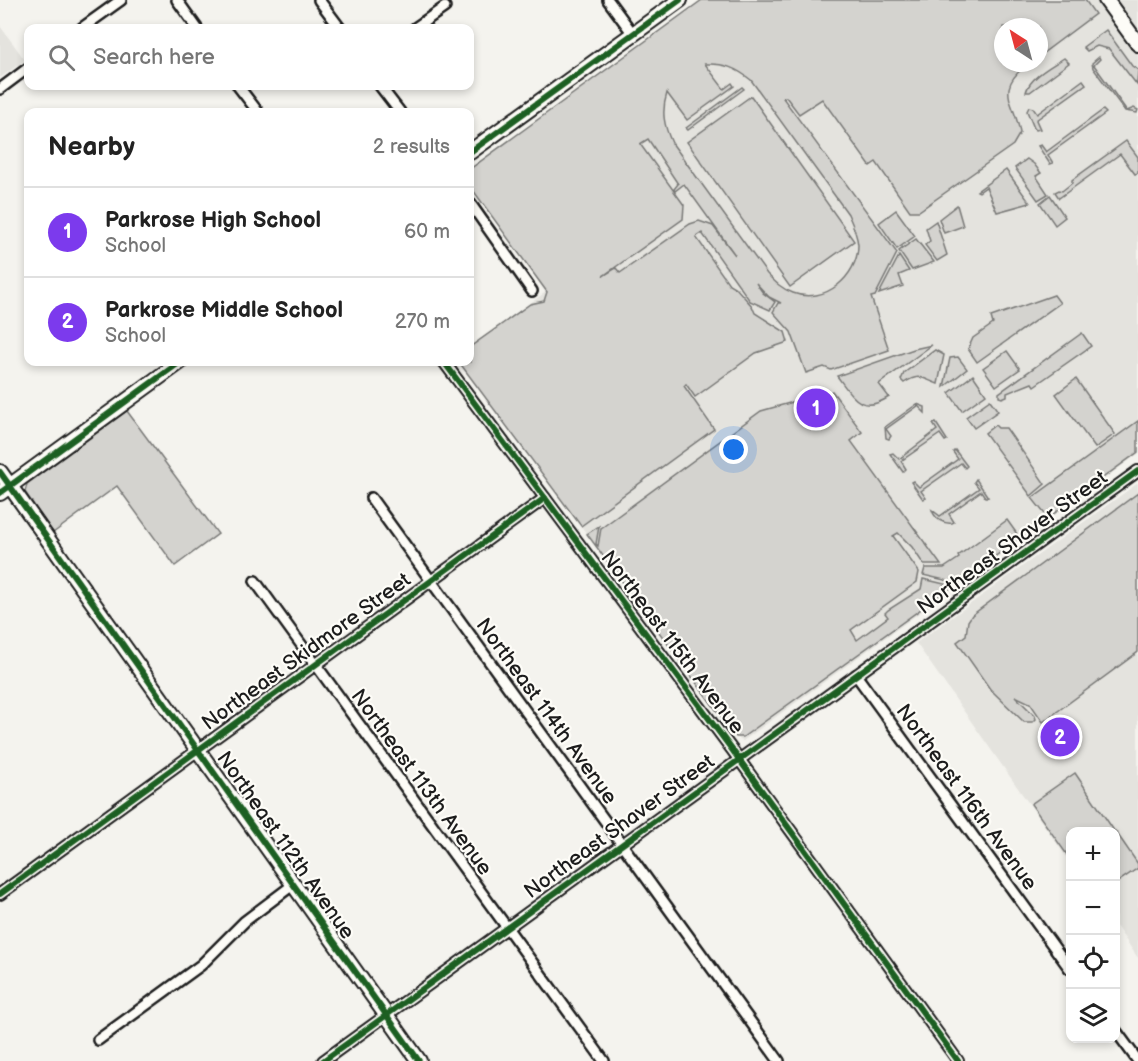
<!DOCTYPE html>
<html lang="en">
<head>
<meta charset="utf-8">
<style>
	body { margin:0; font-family:"Balsamiq Sans",sans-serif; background:#f6f6f6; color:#222 }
	.controls { position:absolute; right:18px; bottom:18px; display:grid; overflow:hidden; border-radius:12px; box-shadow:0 3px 9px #0003 }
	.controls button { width:54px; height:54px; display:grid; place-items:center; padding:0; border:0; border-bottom:2px solid #e0e0e0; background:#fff; color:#222; font:30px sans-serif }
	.compass { position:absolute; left:994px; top:18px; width:54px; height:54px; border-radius:50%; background:#fff; box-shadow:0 3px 9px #0003; rotate:324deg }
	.you { position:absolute; left:734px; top:450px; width:21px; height:21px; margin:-15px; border:4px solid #fff; border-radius:50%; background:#1a73e8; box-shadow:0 0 0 9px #1a73e833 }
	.badge { display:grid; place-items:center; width:39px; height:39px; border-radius:50%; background:#7c3aed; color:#fff; font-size:20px; font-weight:700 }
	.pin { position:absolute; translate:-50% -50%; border:3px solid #fff; box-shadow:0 2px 6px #0006 }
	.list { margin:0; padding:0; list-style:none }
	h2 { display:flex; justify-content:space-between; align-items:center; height:78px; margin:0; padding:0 24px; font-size:26px }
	h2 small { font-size:20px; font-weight:400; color:#767676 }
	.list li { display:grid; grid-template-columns:39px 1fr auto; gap:18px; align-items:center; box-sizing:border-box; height:90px; padding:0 24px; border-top:2px solid #e0e0e0 }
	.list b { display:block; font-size:22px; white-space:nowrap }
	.list p { margin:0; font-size:20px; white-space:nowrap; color:#767676 }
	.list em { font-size:20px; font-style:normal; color:#767676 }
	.icon { flex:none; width:33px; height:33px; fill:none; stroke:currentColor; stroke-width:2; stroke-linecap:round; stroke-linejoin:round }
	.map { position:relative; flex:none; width:1138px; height:1061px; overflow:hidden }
	.search { position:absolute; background:#fff; box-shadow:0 3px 9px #0003; left:24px; top:24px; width:450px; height:66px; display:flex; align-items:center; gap:15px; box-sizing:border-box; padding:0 21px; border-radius:12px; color:#767676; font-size:22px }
	.panel { position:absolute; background:#fff; box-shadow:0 3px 9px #0003; left:24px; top:108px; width:450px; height:258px; border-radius:12px }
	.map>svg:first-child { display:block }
</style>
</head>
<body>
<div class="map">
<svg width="1138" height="1061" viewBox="0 0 1138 1061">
	<rect width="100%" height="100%" fill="#f4f3ee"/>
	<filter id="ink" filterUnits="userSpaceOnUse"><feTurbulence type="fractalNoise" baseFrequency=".0167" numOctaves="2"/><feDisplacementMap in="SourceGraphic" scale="12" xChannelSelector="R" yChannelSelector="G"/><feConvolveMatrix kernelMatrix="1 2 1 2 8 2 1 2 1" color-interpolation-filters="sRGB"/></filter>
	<g filter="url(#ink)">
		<g fill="#e4e3de" fill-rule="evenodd">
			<path d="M 704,0 L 1138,0 L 1138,454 L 743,741 L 740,740 L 459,362 L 470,362 L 470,347 L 547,291 L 470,186 L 470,169 ZM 1003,27 L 1039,27 L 1039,63 L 1003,63 Z"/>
			<polygon points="0,26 25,60 0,78"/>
			<polygon points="1138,483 1138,958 1116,926 1116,832 1070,832 1070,862 916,643"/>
		</g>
		<g fill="#d4d3cf" stroke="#787876" stroke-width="1.5" fill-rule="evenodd">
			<path d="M 702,0 L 1085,0 L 1095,14 L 1039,56 L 1039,27 L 1003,27 L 1003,63 L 1029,63 C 993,90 1015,101 1020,133 L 1013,145 L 919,211 L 910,211 L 876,162 L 870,166 L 822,99 L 799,114 L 786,97 L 783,98 L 897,253 L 875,296 L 871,297 L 889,350 L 831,370 L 824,367 L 806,373 L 791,332 L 773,312 L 778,303 L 781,303 L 769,297 L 756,283 L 763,293 L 775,302 L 770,310 L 750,301 L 702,233 L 696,237 L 729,284 L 736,288 L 752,306 L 755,313 L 785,332 L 788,342 L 756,353 L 695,397 L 686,384 L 684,386 L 714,429 L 581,526 L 459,362 L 470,362 L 470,347 L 530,304 L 544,301 L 547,292 L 470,186 L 470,169 ZM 705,64 C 724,63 736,68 751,80 L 848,214 C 853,225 857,234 858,245 C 858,277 824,305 793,293 C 782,289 775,282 767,274 L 672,143 C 664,126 661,112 667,93 L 687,120 L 734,86 L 732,83 L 724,89 ZM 648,139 L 678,184 L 674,189 L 675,191 L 684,184 L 735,255 L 713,226 L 699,221 L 690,224 L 620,273 L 616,268 L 603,276 L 683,219 L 684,205 L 640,144 Z"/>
			<polygon points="1106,30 1132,66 1138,70 1137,85 1109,49 1097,46 1087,51 1083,47"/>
			<polygon points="1099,57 1100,59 1094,65 1127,111 1134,108 1138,110 1137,113 1125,111 1093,68 1092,63"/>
			<path d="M 1064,58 L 1069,63 L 1030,92 L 1026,92 C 1030,77 1052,66 1064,58 Z"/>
			<polygon points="1083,80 1086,84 1036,120 1040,129 1036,130 1034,128 1027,111 1029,107 1033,108 1037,114"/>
			<polygon points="742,87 744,89 688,130 686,128"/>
			<polygon points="751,96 854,241 790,287 687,142"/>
			<polygon points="1103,110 1106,113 1048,155 1053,163 1050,164 1038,146 1041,145 1046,152"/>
			<polygon points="1126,141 1138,157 1138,173 1135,174 1120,154 1059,198 1055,192 1059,190 1062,191 1072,183 1072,180"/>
			<polygon points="1027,159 1034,164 1041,173 1036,176 1048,194 1038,200 1015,168"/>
			<polygon points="1006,170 1030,203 997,212 986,187 979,192 977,191"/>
			<polygon points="1050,195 1065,217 1055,225 1040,203"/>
			<polygon points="957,205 963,226 944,233 939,219"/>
			<polygon points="896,210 915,236 897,249 879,223"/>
			<polygon points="936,221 947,255 937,261 925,245 930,241 926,228"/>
			<polygon points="916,239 934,262 912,270 899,251"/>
			<polygon points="899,256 909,271 899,275 903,286 879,294"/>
			<polygon points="1054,295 1060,303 977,362 968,349 973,338 993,324 991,317"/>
			<polygon points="1082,333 1091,346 1034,386 1032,383 1007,393 1007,396 1002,398 999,397 999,393"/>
			<path d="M 932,345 L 879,384 L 889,397 C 861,415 853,397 837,376 L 914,349 Z"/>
			<path d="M 935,350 L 944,355 L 938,384 C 923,379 920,372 904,383 L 901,380 L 904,373 Z"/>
			<polygon points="1007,351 1020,369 996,386 983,368"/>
			<polygon points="958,357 967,369 944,387 950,358"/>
			<polygon points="973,375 986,394 962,411 949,393"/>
			<polygon points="1076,379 1115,434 1095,448 1056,394"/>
			<polygon points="832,391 862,432 851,441 941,565 924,565 912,547 898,533 893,536 919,572 917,582 851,630 857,640 888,617 885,613 888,610 921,589 923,579 953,586 743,737 736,737 587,534 599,526 596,544 598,546 601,528 604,526 761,411"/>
			<polygon points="990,400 998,411 974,428 966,417"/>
			<polygon points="917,404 925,407 925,413 918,406 886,429 891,436 889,439 886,438 885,427"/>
			<polygon points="127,411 218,534 175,566 117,486 53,533 25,492 27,484"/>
			<polygon points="1138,421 1138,452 1048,518 1032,498"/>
			<polygon points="936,423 947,440 945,441 940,434 901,461 906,469 903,472 890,454 893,453 899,459 937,430 933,424"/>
			<polygon points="995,425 998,428 1006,428 1045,484 1031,496 985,433"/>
			<polygon points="955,450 967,466 965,468 961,463 921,491 926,498 923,499 911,482 913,481 919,487 958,459 953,452"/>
			<path d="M 976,479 L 988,497 L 985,497 L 981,491 L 949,514 L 954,522 L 952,523 C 943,524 935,519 932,510 L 940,516 L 979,488 L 974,482 Z"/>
			<polygon points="1138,493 1138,652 1043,722 1030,703 1015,696 1035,716 1036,719 1033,722 1024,722 990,689 957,642 966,635 968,621 972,615"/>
			<polygon points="1007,520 1020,538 956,585 953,582 923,575 925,568 944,568 959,558 958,556"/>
			<polygon points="1075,773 1115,832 1070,832 1070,859 1031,804"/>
			<polygon points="1116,832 1138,864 1138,868 1116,883"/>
		</g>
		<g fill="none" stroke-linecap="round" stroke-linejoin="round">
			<g stroke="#1c1c1c" stroke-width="14">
				<g id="street">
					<polyline points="177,0 197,28"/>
					<polyline points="319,0 340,28"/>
					<polyline points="608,0 633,34"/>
					<polyline points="82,28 121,0"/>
					<polyline points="415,28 445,7"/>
					<polyline points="238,86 258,112"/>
					<polyline points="380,86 400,112"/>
					<polyline points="0,89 28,68"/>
					<polyline points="470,203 532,291"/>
					<polyline points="444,362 733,751 958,1061"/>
					<polyline points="371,498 779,1061"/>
					<polyline points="255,581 604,1061"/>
					<polyline points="856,675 1070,969"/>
					<polyline points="0,894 545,498"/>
					<polyline points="1116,1031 1138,1061"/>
					<polyline points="98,1040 201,965 245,921 294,884"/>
					<polyline points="323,1061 1138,471"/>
				</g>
			</g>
			<g stroke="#1c1c1c" stroke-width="18">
				<g id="secondary">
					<polyline points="1106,0 1138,44"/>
					<polyline points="470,152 680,0"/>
					<polyline points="0,472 419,1061"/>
					<polyline points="0,493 180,362"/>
				</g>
			</g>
			<use href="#street" stroke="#fdfcf7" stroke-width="9"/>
			<use href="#secondary" stroke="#fdfcf7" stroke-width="14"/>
			<g stroke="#fdfcf7" stroke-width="10">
				<g id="cycleway">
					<polyline points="470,152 680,0"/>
					<polyline points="444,362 733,751 958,1061"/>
					<polyline points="0,472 419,1061"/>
					<polyline points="0,493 180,362"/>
					<polyline points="0,894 545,498"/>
					<polyline points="323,1061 1138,471"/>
				</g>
			</g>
			<use href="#cycleway" stroke="#1b5e20" stroke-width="6"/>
		</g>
	</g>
	<g text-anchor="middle" stroke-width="4.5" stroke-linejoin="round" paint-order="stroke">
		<g font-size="21" fill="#1c1c1c" stroke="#fdfcf7">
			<text transform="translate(1012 542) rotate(-36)" y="7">Northeast Shaver Street</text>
			<text transform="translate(673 642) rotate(53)" y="7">Northeast 115th Avenue</text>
			<text transform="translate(306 651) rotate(-36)" y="7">Northeast Skidmore Street</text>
			<text transform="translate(547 711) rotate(54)" y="7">Northeast 114th Avenue</text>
			<text transform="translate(422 782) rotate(54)" y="7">Northeast 113th Avenue</text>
			<text transform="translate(967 797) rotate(54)" y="7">Northeast 116th Avenue</text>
			<text transform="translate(619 826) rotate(-36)" y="7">Northeast Shaver Street</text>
			<text transform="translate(286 845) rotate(55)" y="7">Northeast 112th Avenue</text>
		</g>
	</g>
</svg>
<div class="controls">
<button>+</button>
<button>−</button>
<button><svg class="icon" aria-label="locate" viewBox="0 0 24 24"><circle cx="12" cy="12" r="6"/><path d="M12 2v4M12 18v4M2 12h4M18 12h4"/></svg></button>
<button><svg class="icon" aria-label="layers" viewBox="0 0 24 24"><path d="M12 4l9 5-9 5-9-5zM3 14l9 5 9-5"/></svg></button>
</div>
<svg class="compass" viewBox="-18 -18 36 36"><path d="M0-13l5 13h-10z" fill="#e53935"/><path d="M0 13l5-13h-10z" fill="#767676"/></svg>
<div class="you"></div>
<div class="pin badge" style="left:816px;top:408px">1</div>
<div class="pin badge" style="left:1060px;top:737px">2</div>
<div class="search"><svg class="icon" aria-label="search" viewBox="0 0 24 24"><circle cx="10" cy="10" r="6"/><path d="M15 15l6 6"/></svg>Search here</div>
<section class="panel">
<h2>Nearby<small>2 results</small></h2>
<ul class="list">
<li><span class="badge">1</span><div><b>Parkrose High School</b><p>School</p></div><em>60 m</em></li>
<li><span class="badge">2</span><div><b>Parkrose Middle School</b><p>School</p></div><em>270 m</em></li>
</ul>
</section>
</div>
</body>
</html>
